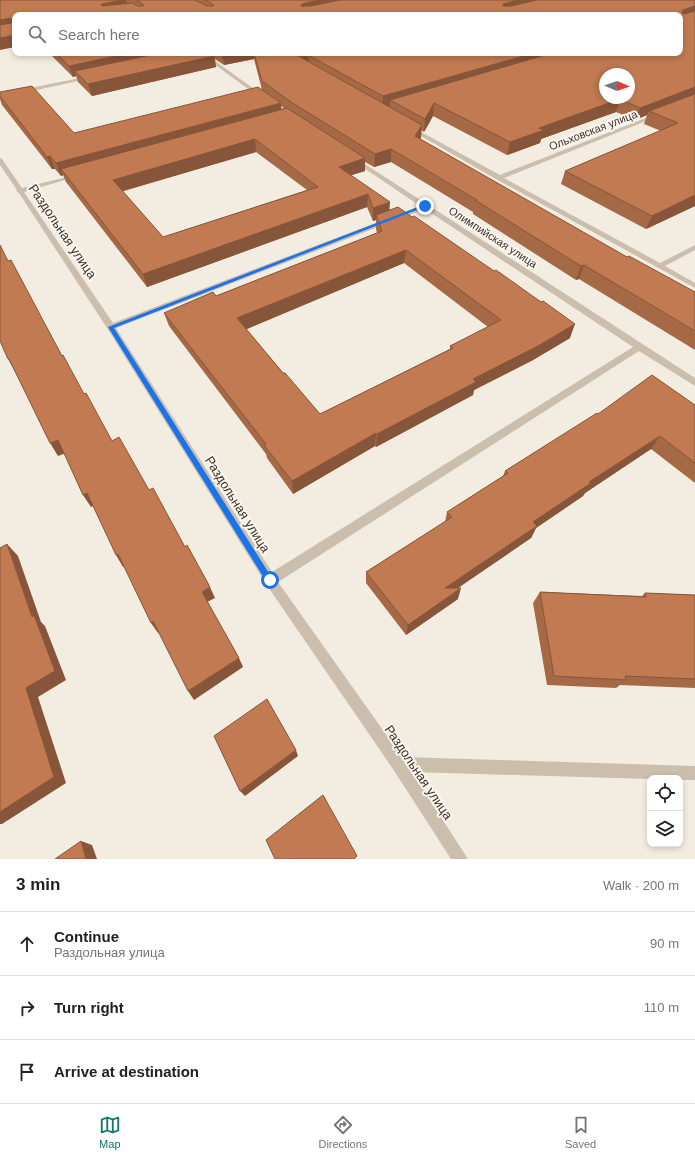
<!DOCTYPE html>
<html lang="en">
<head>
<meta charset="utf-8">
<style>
	body { margin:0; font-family:Arial,sans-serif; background:#f2f2f2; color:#202124 }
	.controls { position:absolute; right:12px; bottom:12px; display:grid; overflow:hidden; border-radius:8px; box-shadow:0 2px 6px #0003 }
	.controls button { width:36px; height:36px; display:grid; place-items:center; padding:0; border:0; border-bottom:1px solid #e0e0e0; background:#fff; color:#202124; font:20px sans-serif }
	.compass { position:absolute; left:599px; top:68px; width:36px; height:36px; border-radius:50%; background:#fff; box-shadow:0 2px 6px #0003; rotate:92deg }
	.stop { position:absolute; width:12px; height:12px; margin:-9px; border:3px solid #1a73e8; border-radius:50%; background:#fff }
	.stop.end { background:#1a73e8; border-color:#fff; box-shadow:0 1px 4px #0008 }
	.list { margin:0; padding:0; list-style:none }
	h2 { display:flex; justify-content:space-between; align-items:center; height:52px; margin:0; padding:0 16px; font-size:17px }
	h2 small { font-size:13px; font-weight:400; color:#757577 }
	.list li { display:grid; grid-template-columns:26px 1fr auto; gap:12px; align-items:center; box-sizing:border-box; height:64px; padding:0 16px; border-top:1px solid #e0e0e0 }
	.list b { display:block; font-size:15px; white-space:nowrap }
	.list p { margin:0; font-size:13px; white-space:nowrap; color:#757577 }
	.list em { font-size:13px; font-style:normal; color:#757577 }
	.icon { flex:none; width:22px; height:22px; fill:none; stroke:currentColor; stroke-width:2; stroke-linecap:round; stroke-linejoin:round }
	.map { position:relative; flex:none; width:695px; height:859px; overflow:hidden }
	.search { position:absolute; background:#fff; box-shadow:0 2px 6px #0003; left:12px; right:12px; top:12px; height:44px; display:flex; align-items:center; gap:10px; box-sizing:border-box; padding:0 14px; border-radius:8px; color:#757577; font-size:15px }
	.sheet { height:244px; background:#fff }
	nav { display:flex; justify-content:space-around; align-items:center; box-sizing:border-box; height:56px; border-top:1px solid #e0e0e0; background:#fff; font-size:11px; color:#757577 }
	nav a { display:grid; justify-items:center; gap:2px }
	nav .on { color:#0f766e }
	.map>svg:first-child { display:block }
</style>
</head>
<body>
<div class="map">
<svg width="695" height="859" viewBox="0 0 695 859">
	<rect width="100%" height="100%" fill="#f3ede1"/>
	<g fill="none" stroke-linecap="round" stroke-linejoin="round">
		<g fill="#cbbead" fill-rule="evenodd">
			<polygon points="199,53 204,53 264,96 259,97"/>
			<polygon points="90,76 92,78 0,98 0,94"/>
			<polygon points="656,114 661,115 504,178 660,263 695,245 695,250 665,266 695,283 695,288 496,179 407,128 412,127 500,175"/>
			<path d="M 354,157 L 695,378 L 695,386 L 639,351 L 278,582 L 402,757 L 695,766 L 695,780 L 680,780 L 680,778 L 650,779 L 412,772 L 468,859 L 451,859 L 393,769 L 266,584 L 107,328 L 19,193 L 16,191 L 17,190 L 0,165 L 0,158 L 2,159 L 22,188 L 79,174 L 79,176 L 24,192 L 113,323 L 420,206 L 352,160 L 351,159 ZM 425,209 L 633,347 L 272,572 L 116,328 Z"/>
		</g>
	</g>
	<g fill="#a66946" fill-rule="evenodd">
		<path d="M 0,0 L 695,0 L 695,206 L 646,229 L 561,184 L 565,171 L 661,131 L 644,124 L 647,115 L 635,120 L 616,112 L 541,139 L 540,143 L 507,155 L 433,116 L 424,132 L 421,130 L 420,139 L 627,257 L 695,292 L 695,350 L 579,279 L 576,280 L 473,214 L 473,212 L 391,162 L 374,167 L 365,162 L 365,171 L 351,175 L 390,210 L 570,338 L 533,360 L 474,390 L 473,395 L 376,447 L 375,446 L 293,494 L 267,458 L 266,454 L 169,326 L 164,313 L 216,296 L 377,233 L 376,229 L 376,220 L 373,221 L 367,207 L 147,287 L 66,182 L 63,175 L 61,176 L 55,169 L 52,169 L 2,105 L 0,99 L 0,92 L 74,133 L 262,90 L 254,59 L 224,65 L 215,59 L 216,67 L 92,96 L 78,82 L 76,76 L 73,77 L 49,53 L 680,53 L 680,15 L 15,15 L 0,50 ZM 281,106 L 284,108 L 281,109 ZM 256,152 L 307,190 L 163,237 L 122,191 ZM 404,263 L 488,327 L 450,346 L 450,349 L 320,414 L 283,373 L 246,329 Z"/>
		<polygon points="695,405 695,483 651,449 585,493 583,496 536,528 531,538 457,588 458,599 406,635 366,583 366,572 445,522 447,512 503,476 505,471 598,414"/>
		<polygon points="540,592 642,596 645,593 695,595 695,688 620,685 616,688 547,685 533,603"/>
	</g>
	<g fill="#875539">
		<polygon points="122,0 126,0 128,9 105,14 101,5 102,4"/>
		<polygon points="319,0 363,0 303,14 301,6 302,4"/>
		<polygon points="518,0 554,0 501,15 503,4"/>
		<polygon points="695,6 695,15 680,20 683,10"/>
		<polygon points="11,18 15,29 0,32 0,20"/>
		<polygon points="15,35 15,47 0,50 0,38"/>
		<polygon points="130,53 186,53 75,71 76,76 73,77 69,66"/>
		<polygon points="228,53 254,53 254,59 224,65 222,54"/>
		<polygon points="302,53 340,53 308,55 309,61 302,62"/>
		<polygon points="534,53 569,53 390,100 390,106 382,108 383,96"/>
		<polygon points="214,56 216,67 92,96 88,84"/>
		<polygon points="695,87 695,97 649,111 647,115 635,120 640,108"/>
		<polygon points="620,99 616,112 541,139 540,143 507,155 510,142 539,128"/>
		<polygon points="281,103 282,114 61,169 63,175 61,176 56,163"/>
		<polygon points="434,103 433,116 424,132 425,119"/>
		<polygon points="422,125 421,138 414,149 415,136"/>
		<polygon points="255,139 256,152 117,193 113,180"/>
		<polygon points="391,149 391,162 374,167 375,154"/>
		<polygon points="50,156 55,169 52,169 47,157"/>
		<polygon points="365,158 365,171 339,179 339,167"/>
		<polygon points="368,194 367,207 147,287 143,274"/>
		<polygon points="695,195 695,206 646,229 652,216"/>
		<polygon points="390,202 389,215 376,215 376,220 373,221 373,208"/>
		<polygon points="406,250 404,263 240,332 237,318"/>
		<polygon points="584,265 579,279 576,280 581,266"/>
		<polygon points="575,324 570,338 533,360 474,390 473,395 376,447 377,434 473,379"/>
		<polygon points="8,359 9,359 16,373"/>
		<polygon points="376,433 375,446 293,494 292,481"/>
		<polygon points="660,436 651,449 585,493 583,496 536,528 531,538 442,599 445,588 533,522 589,482"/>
		<polygon points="58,440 66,453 58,456 50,443"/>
		<polygon points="87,493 95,505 91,507 83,495"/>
		<polygon points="7,544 18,556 41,622 45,626 66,680 38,697 66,783 2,824 0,824 0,812 26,688 32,617"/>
		<polygon points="118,554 126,565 123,567 116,555"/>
		<polygon points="210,587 215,598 207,602 202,592"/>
		<polygon points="461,588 458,599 406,635 408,625"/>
		<polygon points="153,621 160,632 158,633 151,623"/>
		<polygon points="239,658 243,667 194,700 188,691"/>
		<polygon points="296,750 298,756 245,796 240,791"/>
		<polygon points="81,841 92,845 97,859 86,859"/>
	</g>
	<g fill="#c17a51" stroke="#875539" fill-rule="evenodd">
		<path d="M 0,0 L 122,0 L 102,4 L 101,5 L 102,6 L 132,3 L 138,6 L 143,6 L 144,5 L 137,0 L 195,0 L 207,6 L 213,6 L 214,5 L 205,0 L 319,0 L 302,4 L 301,6 L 311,6 L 340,0 L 518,0 L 503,4 L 503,6 L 511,6 L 537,0 L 695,0 L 695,6 L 683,10 L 682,13 L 684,14 L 695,11 L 695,87 L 640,108 L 620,99 L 539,128 L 544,130 L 510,142 L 434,103 L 425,119 L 390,100 L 552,53 L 680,53 L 680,15 L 15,15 L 15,35 L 0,38 L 0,25 L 11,23 L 13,20 L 11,18 L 0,20 ZM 605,74 L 629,74 L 629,98 L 605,98 Z"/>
		<polygon points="56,53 130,53 69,66"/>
		<polygon points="160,53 209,53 214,56 88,84 75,71"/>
		<polygon points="254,53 293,53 422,125 415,136 627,257 629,256 695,292 695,331 584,265 581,266 475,200 477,200 391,149 375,154 291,102 262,81"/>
		<polygon points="317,53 534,53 383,96 308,55"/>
		<polygon points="32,86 74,133 258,87 281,103 56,163 50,156 47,157 0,96 0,92"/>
		<polygon points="695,94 695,195 652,216 565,171 678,123 649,111"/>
		<path d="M 287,108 L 365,158 L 339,167 L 390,202 L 373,208 L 368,194 L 143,274 L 61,169 ZM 255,139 L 318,187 L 163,237 L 113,180 Z"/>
		<path d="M 398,207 L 412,217 L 414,216 L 494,271 L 496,270 L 541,302 L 543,301 L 575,324 L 538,346 L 473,379 L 476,382 L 377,434 L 376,433 L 292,481 L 264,445 L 266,444 L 164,313 L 213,292 L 216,296 L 382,231 L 376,215 ZM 406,250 L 501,320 L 450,346 L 453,348 L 320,414 L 285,373 L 283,373 L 237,318 Z"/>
		<polygon points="0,245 8,261 11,260 62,356 63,355 84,394 86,393 112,441 119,437 149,490 153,488 185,547 187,545 210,587 202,592 239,658 188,691 153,621 151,623 118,554 116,555 87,493 83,495 58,440 50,443 9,359 8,359 0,341"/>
		<polygon points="652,375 695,405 695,463 660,436 589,482 591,483 533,522 537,526 445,588 461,588 408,625 366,572 452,517 447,512 508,473 505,471 597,413 598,414"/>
		<polygon points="7,544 32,617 34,615 55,671 26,688 54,777 0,812 0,548"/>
		<polygon points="540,592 646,597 645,593 695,595 695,679 625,676 626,680 554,676"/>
		<polygon points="267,699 296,750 240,791 214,736"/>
		<polygon points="323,795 357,856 354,859 275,859 266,840"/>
		<polygon points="81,841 86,859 55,859"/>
	</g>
	<polygon fill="#1a73e8" points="423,205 427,206 114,328 272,578 272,583 267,583 108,327"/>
	<g text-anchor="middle" stroke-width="4" stroke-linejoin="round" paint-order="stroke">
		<g font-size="11" fill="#3a322b" stroke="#faf6ee">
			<text transform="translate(593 130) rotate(-21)" y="4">Ольховская улица</text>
			<text transform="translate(493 237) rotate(33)" y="4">Олимпийская улица</text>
		</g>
		<g font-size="13" fill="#3a322b" stroke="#faf6ee">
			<text transform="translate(63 231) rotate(56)" y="5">Раздольная улица</text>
			<text transform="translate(238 504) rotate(58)" y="5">Раздольная улица</text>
			<text transform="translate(419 772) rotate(56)" y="5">Раздольная улица</text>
		</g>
	</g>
</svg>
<div class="controls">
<button><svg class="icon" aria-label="locate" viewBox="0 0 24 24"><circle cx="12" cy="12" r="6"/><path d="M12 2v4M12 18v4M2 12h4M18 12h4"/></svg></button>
<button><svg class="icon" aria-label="layers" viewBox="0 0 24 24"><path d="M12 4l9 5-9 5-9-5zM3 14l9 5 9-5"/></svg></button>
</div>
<svg class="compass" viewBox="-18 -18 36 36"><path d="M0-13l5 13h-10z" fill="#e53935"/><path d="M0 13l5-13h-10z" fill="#757577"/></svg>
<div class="stop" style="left:270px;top:580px"></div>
<div class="stop end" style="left:425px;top:206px"></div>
<div class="search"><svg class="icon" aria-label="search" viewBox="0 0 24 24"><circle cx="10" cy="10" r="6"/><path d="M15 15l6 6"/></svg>Search here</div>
</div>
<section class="sheet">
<h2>3 min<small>Walk · 200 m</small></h2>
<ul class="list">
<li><svg class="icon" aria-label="ahead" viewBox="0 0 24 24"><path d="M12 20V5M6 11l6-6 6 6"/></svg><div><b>Continue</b><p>Раздольная улица</p></div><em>90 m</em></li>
<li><svg class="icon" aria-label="right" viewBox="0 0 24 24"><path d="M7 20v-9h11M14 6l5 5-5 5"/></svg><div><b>Turn right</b></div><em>110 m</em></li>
<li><svg class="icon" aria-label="arrive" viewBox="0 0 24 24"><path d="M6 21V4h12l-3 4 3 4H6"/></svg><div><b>Arrive at destination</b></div></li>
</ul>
</section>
<nav>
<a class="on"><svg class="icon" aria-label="map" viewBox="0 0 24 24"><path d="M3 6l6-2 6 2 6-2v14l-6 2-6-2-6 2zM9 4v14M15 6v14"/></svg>Map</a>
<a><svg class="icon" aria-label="directions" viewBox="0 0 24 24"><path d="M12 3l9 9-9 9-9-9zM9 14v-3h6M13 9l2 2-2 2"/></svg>Directions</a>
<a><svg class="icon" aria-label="saved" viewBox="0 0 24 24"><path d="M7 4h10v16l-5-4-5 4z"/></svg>Saved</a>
</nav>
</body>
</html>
